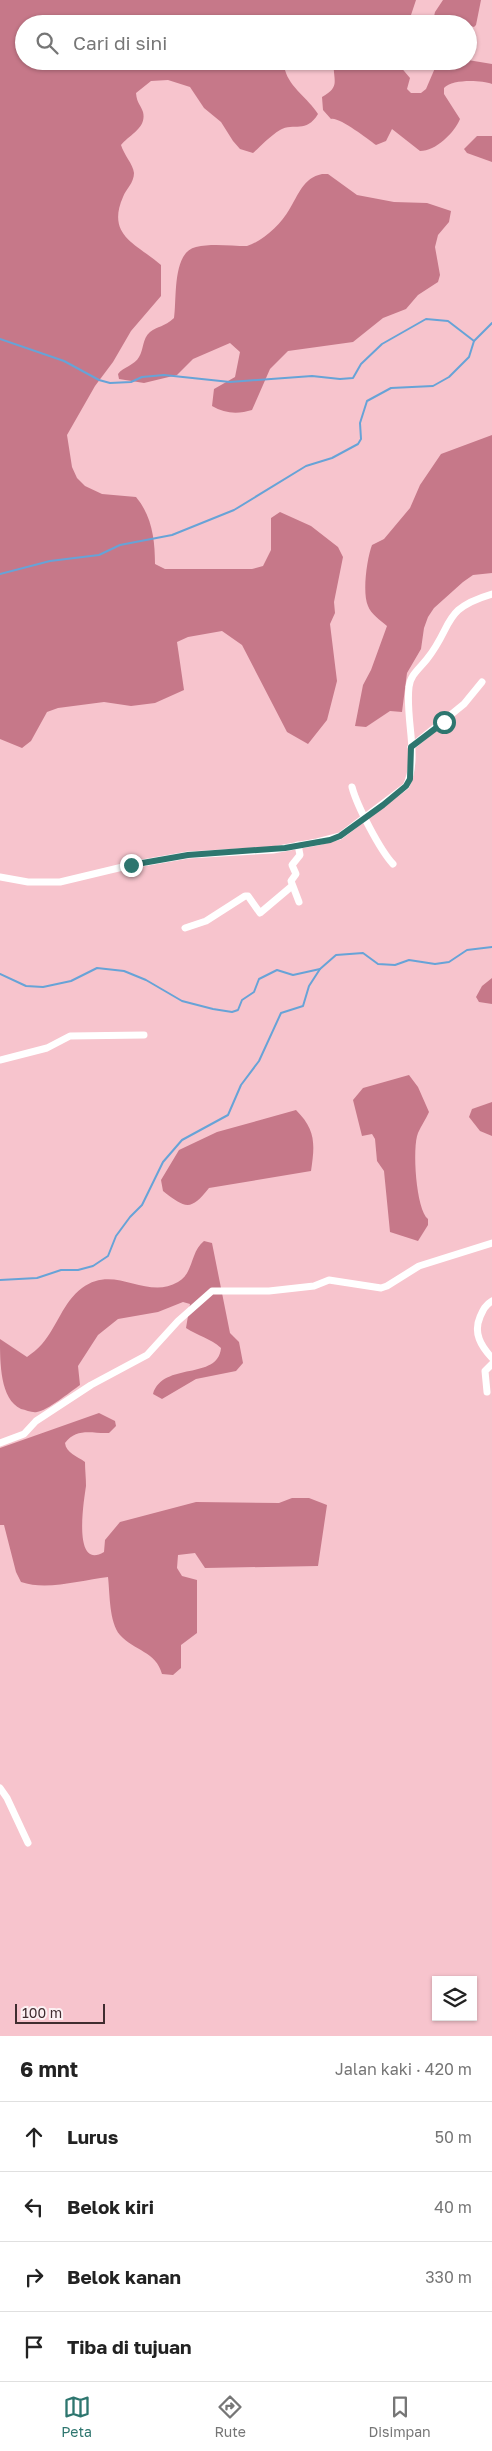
<!DOCTYPE html>
<html lang="id">
<head>
<meta charset="utf-8">
<style>
	body { margin:0; font-family:"Golos Text",sans-serif; background:#f2f2f2; color:#222 }
	.controls { position:absolute; right:15px; bottom:15px; display:grid; overflow:hidden; border-radius:0px; box-shadow:0 1px 4px #0004 }
	.controls button { width:45px; height:45px; display:grid; place-items:center; padding:0; border:0; border-bottom:1px solid #e0e0e0; background:#fff; color:#222; font:25px sans-serif }
	.scale { position:absolute; left:15px; bottom:12px; width:90px; box-sizing:border-box; padding-left:5px; border:2px solid #402d30; border-top:0; font-size:14px; line-height:18px; white-space:nowrap; color:#402d30; -webkit-text-stroke:4px #fcf1f3; paint-order:stroke }
	.stop { position:absolute; width:15px; height:15px; margin:-11px; border:4px solid #2e766f; border-radius:50%; background:#fff }
	.stop.end { background:#2e766f; border-color:#fff; box-shadow:0 1px 5px #0008 }
	.list { margin:0; padding:0; list-style:none }
	h2 { display:flex; justify-content:space-between; align-items:center; height:65px; margin:0; padding:0 20px; font-size:21px }
	h2 small { font-size:16px; font-weight:400; color:#767676 }
	.list li { display:grid; grid-template-columns:32px 1fr auto; gap:15px; align-items:center; box-sizing:border-box; height:70px; padding:0 20px; border-top:1px solid #e0e0e0 }
	.list b { display:block; font-size:19px; white-space:nowrap }
	.list em { font-size:16px; font-style:normal; color:#767676 }
	.icon { flex:none; width:28px; height:28px; fill:none; stroke:currentColor; stroke-width:2; stroke-linecap:round; stroke-linejoin:round }
	.map { position:relative; flex:none; width:492px; height:2036px; overflow:hidden }
	.search { position:absolute; background:#fff; box-shadow:0 1px 4px #0004; left:15px; right:15px; top:15px; height:55px; display:flex; align-items:center; gap:12px; box-sizing:border-box; padding:0 18px; border-radius:28px; color:#767676; font-size:19px }
	.sheet { height:345px; background:#fff }
	nav { display:flex; justify-content:space-around; align-items:center; box-sizing:border-box; height:70px; border-top:1px solid #e0e0e0; background:#fff; font-size:14px; color:#767676 }
	nav a { display:grid; justify-items:center; gap:2px }
	nav .on { color:#2e766f }
	.map>svg:first-child { display:block }
</style>
</head>
<body>
<div class="map">
<svg width="492" height="2036" viewBox="0 0 492 2036">
	<rect width="100%" height="100%" fill="#f7c4cd"/>
	<g fill="#c67889">
		<path d="M 0,0 L 416,0 L 410,18 L 381,24 L 24,24 L 24,61 L 294,61 L 285,70 C 290,88 308,98 318,114 C 306,134 294,122 280,130 C 270,136 261,146 253,153 L 240,149 L 233,141 L 221,122 L 204,108 L 190,87 L 168,80 L 151,81 L 136,93 C 137,104 141,105 143,112 C 147,128 129,135 121,145 C 124,155 133,164 134,173 C 134,183 126,189 123,197 C 106,236 137,244 161,265 L 161,296 L 131,331 L 113,362 L 95,386 L 67,435 L 72,467 L 77,478 L 85,486 L 102,494 L 136,497 C 152,516 155,540 155,564 L 165,569 L 252,569 L 263,566 L 271,550 L 271,518 L 280,512 L 311,526 L 338,547 L 343,557 L 334,602 L 335,613 L 330,624 L 337,681 L 327,720 L 308,744 L 287,732 L 242,645 L 222,631 L 188,637 L 177,642 L 184,690 L 155,703 L 131,706 L 104,702 L 58,708 L 47,712 L 31,741 L 22,748 L 0,739 Z"/>
		<polygon points="443,0 481,0 476,25 474,27 458,22 435,24 433,21 435,12"/>
		<path d="M 468,60 L 492,64 L 492,84 C 481,80 452,79 444,88 L 444,94 L 460,119 C 454,133 436,151 420,151 L 392,129 L 386,141 L 376,145 C 367,139 340,117 331,119 L 323,110 L 322,97 C 342,86 332,80 334,61 L 391,61 L 399,65 L 410,78 L 407,89 L 411,93 L 421,93 L 426,89 L 438,61 Z"/>
		<polygon points="477,136 492,136 492,162 467,153 464,149"/>
		<path d="M 322,174 L 328,174 L 357,195 L 394,202 L 427,203 L 451,211 L 449,222 L 438,235 L 435,247 L 440,275 L 438,282 L 418,295 L 406,309 L 383,318 L 353,342 L 288,351 L 270,369 L 252,410 C 239,414 225,414 212,406 L 214,389 L 235,377 L 240,352 L 230,343 L 193,359 L 177,375 L 144,383 L 119,379 L 118,374 C 123,367 135,365 139,357 C 144,349 142,339 150,332 C 158,326 164,327 174,318 C 177,299 172,252 196,247 C 212,243 231,246 247,246 C 263,241 281,224 289,210 C 299,194 303,178 322,174 Z"/>
		<path d="M 492,435 L 492,573 L 473,575 L 463,582 L 434,608 L 428,617 L 424,628 L 421,649 L 407,673 L 402,712 L 390,711 L 366,727 L 355,726 L 363,685 L 371,670 L 387,626 C 380,620 371,614 368,606 C 362,593 367,558 372,545 L 384,539 L 410,508 L 420,485 L 441,454 Z"/>
		<polygon points="492,978 492,1004 479,1002 476,997 482,986"/>
		<path d="M 409,1075 L 418,1087 L 429,1112 C 426,1119 421,1126 418,1133 C 412,1147 416,1210 428,1219 L 428,1225 L 418,1241 L 390,1232 L 384,1171 L 377,1161 L 375,1139 L 372,1134 L 362,1136 L 353,1100 L 363,1088 Z"/>
		<polygon points="492,1102 492,1136 480,1131 469,1117 472,1109"/>
		<path d="M 296,1110 C 316,1130 315,1144 311,1171 L 209,1188 C 191,1211 186,1209 163,1191 L 161,1180 L 179,1150 L 217,1132 Z"/>
		<path d="M 204,1241 L 212,1243 L 230,1333 L 239,1342 L 243,1363 L 236,1371 L 196,1379 L 162,1399 L 153,1394 C 163,1361 218,1381 221,1348 C 210,1338 198,1336 186,1328 L 190,1304 L 183,1302 L 158,1312 L 118,1319 L 98,1335 L 78,1366 L 80,1385 C 70,1392 47,1411 37,1412 C 32,1413 26,1410 21,1409 C 0,1399 0,1363 0,1339 L 27,1357 C 32,1353 38,1349 42,1344 C 57,1327 63,1302 82,1288 C 115,1263 146,1301 178,1282 C 194,1273 190,1252 204,1241 Z"/>
		<path d="M 99,1413 L 115,1421 L 116,1426 L 109,1433 C 93,1434 77,1427 65,1443 C 66,1453 77,1456 85,1462 C 85,1470 86,1478 86,1486 C 84,1500 72,1571 104,1552 L 105,1540 L 120,1522 L 196,1502 L 279,1503 L 292,1498 L 309,1498 L 327,1505 L 318,1566 L 205,1568 L 195,1553 L 178,1555 L 177,1568 L 182,1576 L 197,1580 L 197,1633 L 181,1645 L 181,1668 L 173,1675 L 162,1674 C 156,1651 134,1651 120,1635 C 109,1622 110,1594 108,1577 C 81,1580 47,1591 21,1582 L 16,1572 L 4,1525 L 0,1525 L 0,1448 Z"/>
	</g>
	<g fill="none" stroke-linecap="round" stroke-linejoin="round">
		<g stroke="#67a3d7" stroke-width="2">
			<polyline points="0,339 64,361 99,380 110,383 131,382 142,377 164,375 230,382 312,376 340,379 353,378 361,364 382,344 426,319 448,321 474,341"/>
			<polyline points="0,574 50,561 99,555 120,545 172,535 234,510 306,466 332,458 358,444 361,439 360,423 367,401 391,388 433,386 449,377 469,357 474,341 492,323"/>
			<polyline points="0,974 26,986 43,987 71,981 97,968 124,971 146,980 182,1001 213,1009 232,1012 238,1010 242,1000 254,992 259,979 277,970 293,975 320,969"/>
			<polyline points="0,1280 37,1278 61,1270 78,1270 93,1266 108,1256 116,1236 130,1217 142,1205 163,1162 182,1140 228,1115 241,1085 259,1061 281,1013 303,1006 309,986 320,969 336,955 363,953 378,964 395,965 409,960 435,964 449,962 467,950 492,947"/>
		</g>
		<g stroke="#fff" stroke-width="7">
			<polyline points="411,747 464,704 482,682"/>
			<path d="M 352,787 C 357,806 380,850 393,864"/>
			<polyline points="298,845 300,855 292,865 296,874 291,881 299,902"/>
			<path d="M 0,877 L 28,882 L 60,882 L 131,865 L 188,855 L 273,850 L 317,842 L 340,836 L 406,786 C 420,758 405,719 409,687 C 410,675 420,668 427,659 C 454,625 441,609 492,594"/>
			<polyline points="185,928 206,921 245,896 248,896 260,913 292,886"/>
			<polyline points="0,1060 47,1048 70,1036 144,1035"/>
			<path d="M 492,1301 C 485,1305 483,1310 480,1317 C 473,1333 481,1346 492,1358"/>
			<polyline points="487,1392 485,1371 492,1364"/>
			<polyline points="0,1443 24,1434 36,1421 91,1385 147,1355 178,1321 212,1291 269,1291 314,1286 329,1280 381,1288 387,1286 419,1266 492,1243"/>
			<polyline points="0,1788 7,1798 28,1843"/>
		</g>
	</g>
	<g fill="none" stroke-linecap="round" stroke-linejoin="round">
		<polyline stroke="#2e766f" stroke-width="6" points="131,865 188,855 285,848 330,840 340,836 383,805 406,786 410,779 411,747 444,722"/>
	</g>
</svg>
<div class="controls">
<button><svg class="icon" aria-label="layers" viewBox="0 0 24 24"><path d="M12 4l9 5-9 5-9-5zM3 14l9 5 9-5"/></svg></button>
</div>
<div class="scale">100 m</div>
<div class="stop" style="left:444px;top:722px"></div>
<div class="stop end" style="left:131px;top:865px"></div>
<div class="search"><svg class="icon" aria-label="search" viewBox="0 0 24 24"><circle cx="10" cy="10" r="6"/><path d="M15 15l6 6"/></svg>Cari di sini</div>
</div>
<section class="sheet">
<h2>6 mnt<small>Jalan kaki · 420 m</small></h2>
<ul class="list">
<li><svg class="icon" aria-label="ahead" viewBox="0 0 24 24"><path d="M12 20V5M6 11l6-6 6 6"/></svg><div><b>Lurus</b></div><em>50 m</em></li>
<li><svg class="icon" aria-label="left" viewBox="0 0 24 24"><path d="M17 20v-9H6M10 6l-5 5 5 5"/></svg><div><b>Belok kiri</b></div><em>40 m</em></li>
<li><svg class="icon" aria-label="right" viewBox="0 0 24 24"><path d="M7 20v-9h11M14 6l5 5-5 5"/></svg><div><b>Belok kanan</b></div><em>330 m</em></li>
<li><svg class="icon" aria-label="arrive" viewBox="0 0 24 24"><path d="M6 21V4h12l-3 4 3 4H6"/></svg><div><b>Tiba di tujuan</b></div></li>
</ul>
</section>
<nav>
<a class="on"><svg class="icon" aria-label="map" viewBox="0 0 24 24"><path d="M3 6l6-2 6 2 6-2v14l-6 2-6-2-6 2zM9 4v14M15 6v14"/></svg>Peta</a>
<a><svg class="icon" aria-label="directions" viewBox="0 0 24 24"><path d="M12 3l9 9-9 9-9-9zM9 14v-3h6M13 9l2 2-2 2"/></svg>Rute</a>
<a><svg class="icon" aria-label="saved" viewBox="0 0 24 24"><path d="M7 4h10v16l-5-4-5 4z"/></svg>Disimpan</a>
</nav>
</body>
</html>
